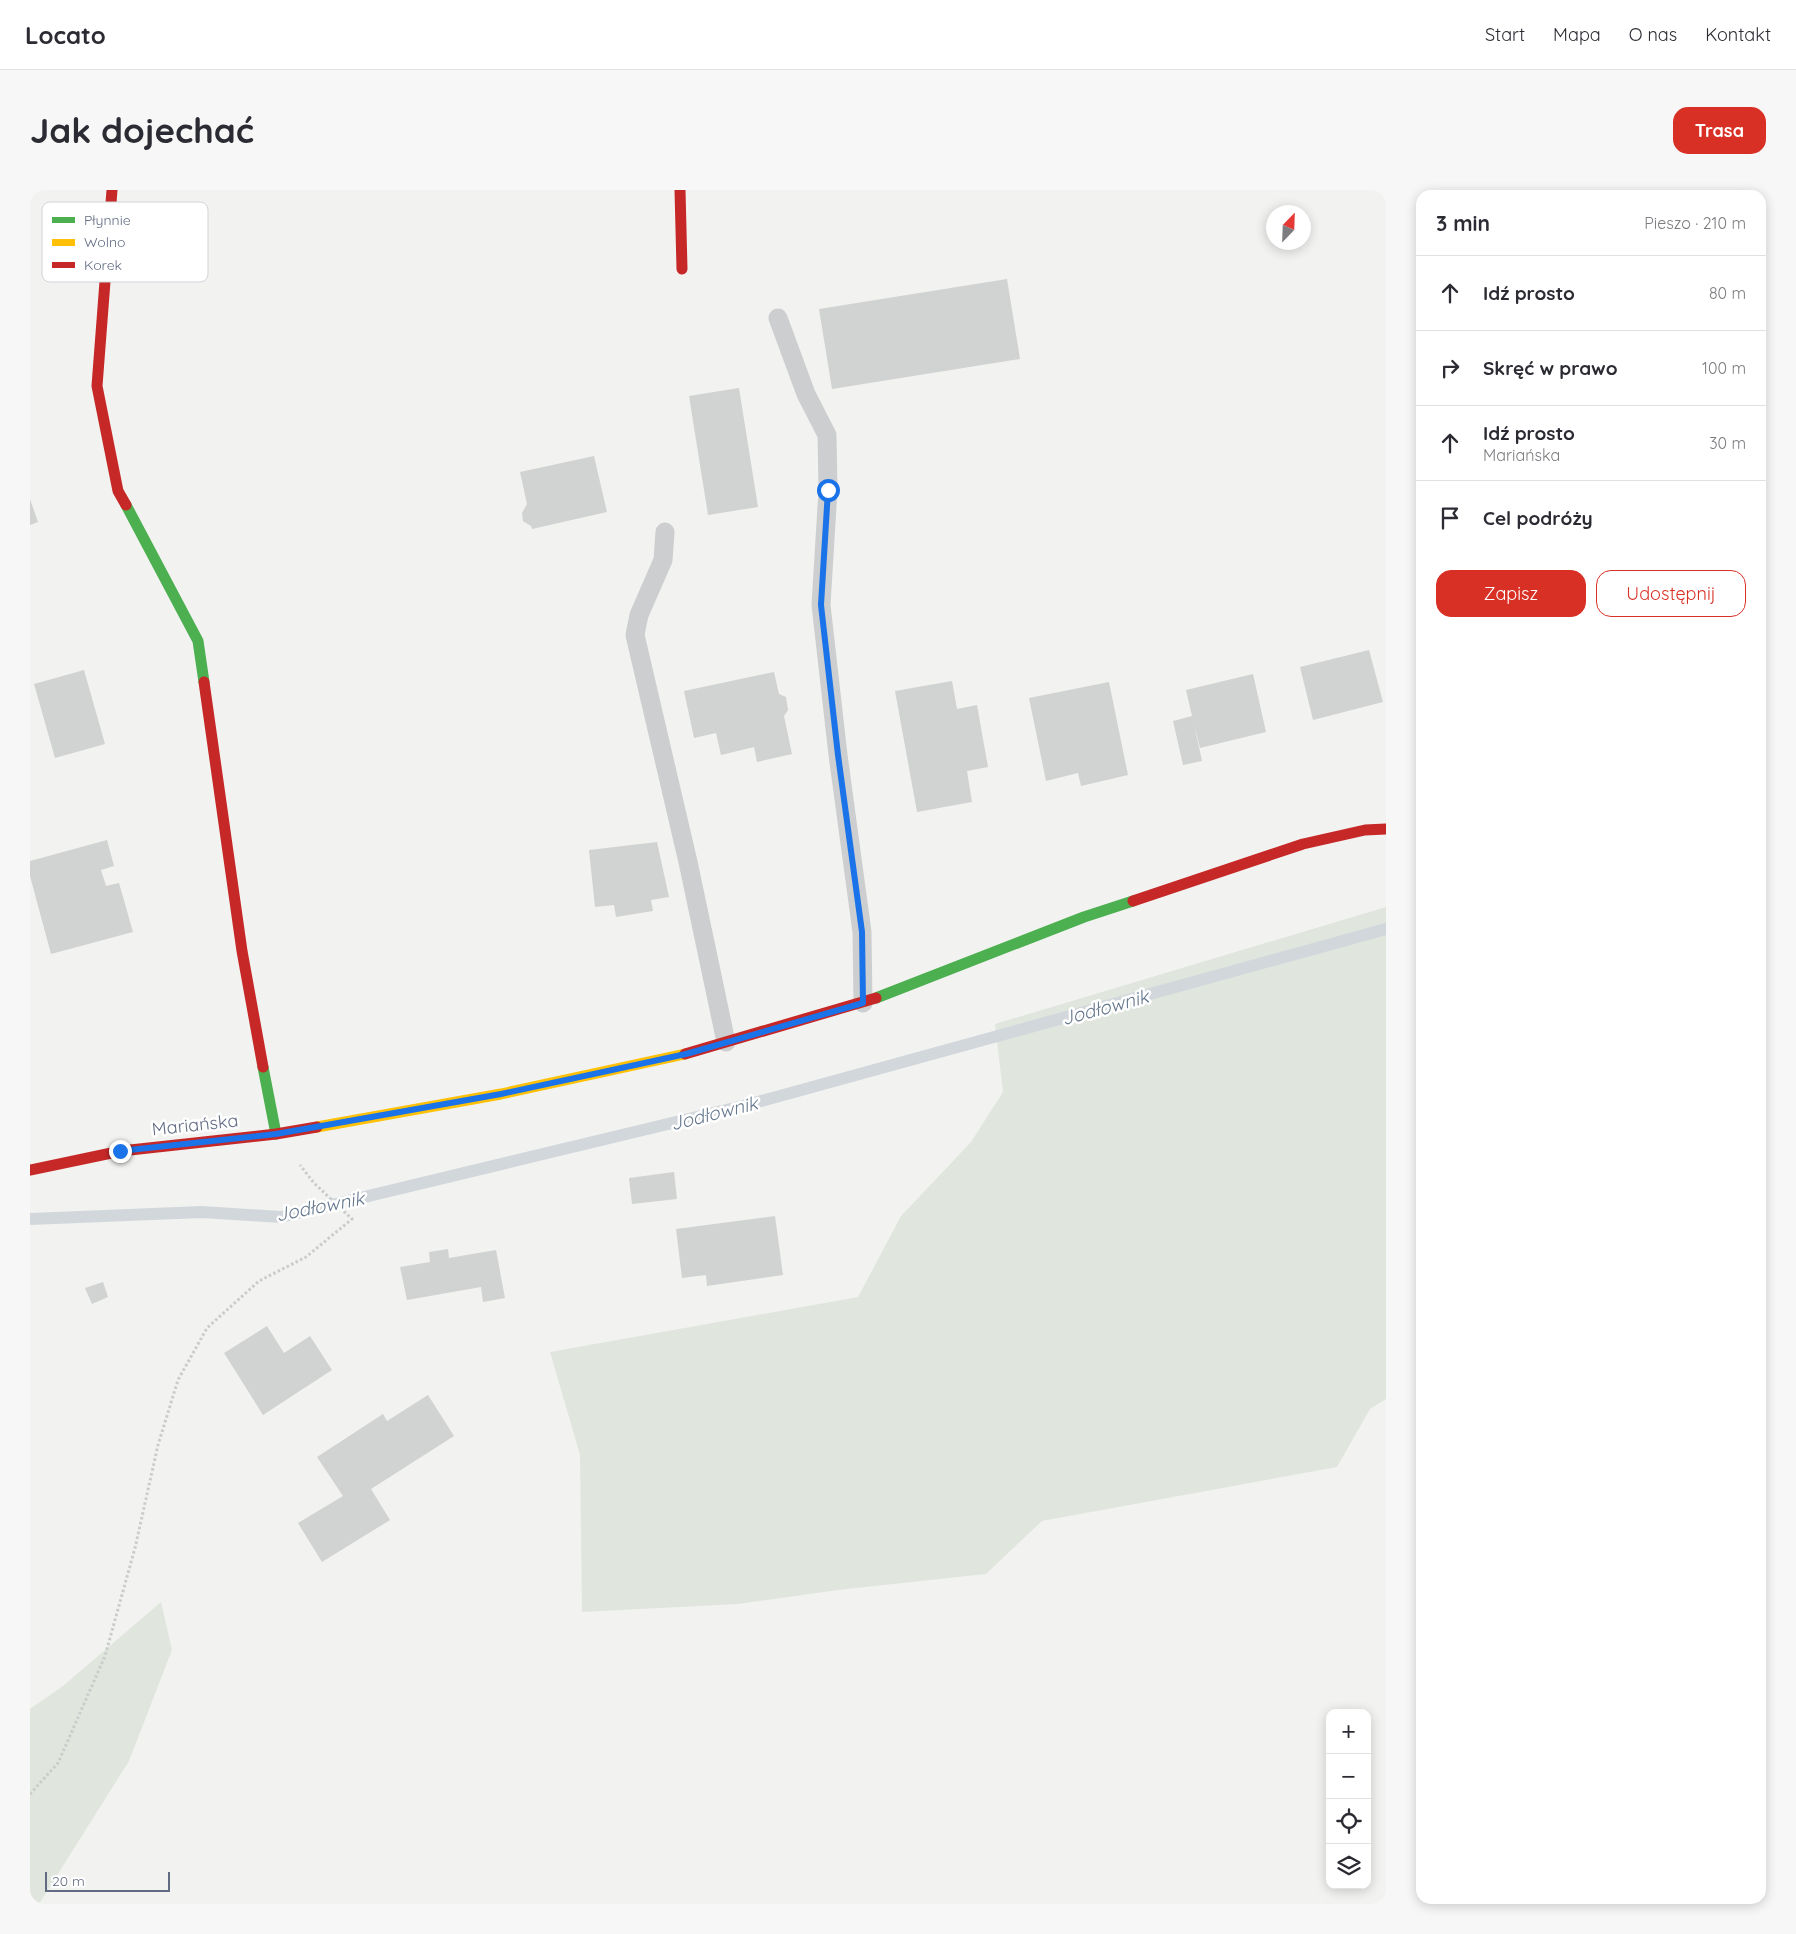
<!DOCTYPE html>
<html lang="pl">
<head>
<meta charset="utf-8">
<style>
	body { margin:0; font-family:Quicksand,sans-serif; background:#f7f7f7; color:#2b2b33 }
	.controls { position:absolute; right:15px; bottom:15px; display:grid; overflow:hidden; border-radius:10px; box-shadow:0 2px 12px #0003 }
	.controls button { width:45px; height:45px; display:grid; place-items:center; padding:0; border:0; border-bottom:1px solid #e1e1e2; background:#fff; color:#2b2b33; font:25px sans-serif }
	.compass { position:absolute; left:1236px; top:15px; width:45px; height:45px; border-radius:50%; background:#fff; box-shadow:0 2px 12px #0003; rotate:23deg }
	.scale { position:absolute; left:15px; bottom:12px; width:125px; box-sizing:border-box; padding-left:5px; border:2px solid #616b82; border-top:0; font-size:14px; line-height:18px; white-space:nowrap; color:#616b82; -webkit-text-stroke:4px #fff; paint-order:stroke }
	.stop { position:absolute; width:15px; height:15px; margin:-11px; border:4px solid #1a73e8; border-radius:50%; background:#fff }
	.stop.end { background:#1a73e8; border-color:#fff; box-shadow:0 1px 5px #0008 }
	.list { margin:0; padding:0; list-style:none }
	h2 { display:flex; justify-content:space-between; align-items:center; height:65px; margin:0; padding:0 20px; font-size:21px }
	h2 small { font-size:16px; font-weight:400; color:#7c7c81 }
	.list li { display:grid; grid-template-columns:32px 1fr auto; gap:15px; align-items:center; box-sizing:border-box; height:75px; padding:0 20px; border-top:1px solid #e1e1e2 }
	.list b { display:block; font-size:19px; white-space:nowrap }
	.list p { margin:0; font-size:16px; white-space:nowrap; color:#7c7c81 }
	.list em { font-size:16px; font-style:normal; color:#7c7c81 }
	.actions { display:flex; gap:10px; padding:15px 20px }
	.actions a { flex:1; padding:11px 0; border:1px solid #d93025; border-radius:15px; text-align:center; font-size:18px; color:#d93025 }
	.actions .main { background:#d93025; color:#fff }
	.icon { flex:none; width:28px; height:28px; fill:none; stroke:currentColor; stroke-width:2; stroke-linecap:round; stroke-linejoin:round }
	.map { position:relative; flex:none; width:1356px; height:1714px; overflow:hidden; border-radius:15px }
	header { display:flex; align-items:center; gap:30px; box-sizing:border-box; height:70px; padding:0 25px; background:#fff; border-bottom:1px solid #e1e1e2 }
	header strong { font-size:24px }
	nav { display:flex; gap:28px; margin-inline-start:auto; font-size:18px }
	.intro { display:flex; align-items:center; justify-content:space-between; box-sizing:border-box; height:120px; padding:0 30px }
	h1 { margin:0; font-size:35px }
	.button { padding:12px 22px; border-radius:15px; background:#d93025; color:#fff; font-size:18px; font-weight:700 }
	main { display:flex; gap:30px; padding:0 30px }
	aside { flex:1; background:#fff; border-radius:15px; box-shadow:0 2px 12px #0003 }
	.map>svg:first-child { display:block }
</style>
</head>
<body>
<header>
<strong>Locato</strong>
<nav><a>Start</a><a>Mapa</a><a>O nas</a><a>Kontakt</a></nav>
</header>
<div class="intro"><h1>Jak dojechać</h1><a class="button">Trasa</a></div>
<main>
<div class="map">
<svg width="1356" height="1714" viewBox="0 0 1356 1714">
	<rect width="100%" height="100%" fill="#f2f3f0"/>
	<g fill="#e0e6de">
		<polygon points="1356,717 1356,1209 1340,1219 1307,1277 1012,1331 956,1384 808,1400 708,1414 552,1422 550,1265 520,1162 828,1107 871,1026 941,952 973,902 965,834"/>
		<polygon points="131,1412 142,1460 99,1571 9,1714 0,1714 0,1519 33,1496"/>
	</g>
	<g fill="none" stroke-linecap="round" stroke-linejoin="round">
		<polyline stroke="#d2d7dc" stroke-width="12" points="0,1029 172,1022 251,1027 717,915 1356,739"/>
	</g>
	<g fill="#d1d2d2">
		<polygon points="977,89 990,169 802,199 789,119"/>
		<polygon points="709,198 728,317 678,325 659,206"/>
		<polygon points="564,266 577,322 502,339 501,336 493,331 492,323 497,314 490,282"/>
		<polygon points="0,309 8,332 0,335"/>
		<polygon points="1339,460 1353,512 1283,530 1270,477"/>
		<polygon points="54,480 75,554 25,568 4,494"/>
		<polygon points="744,482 749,504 756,507 758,520 754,526 762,564 727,572 724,557 691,565 686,543 664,548 654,501"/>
		<polygon points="1223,484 1236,542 1170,558 1164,534 1172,571 1153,575 1143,531 1162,526 1156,500"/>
		<polygon points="922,491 927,519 947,515 958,577 937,581 942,612 887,622 865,501"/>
		<polygon points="1079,492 1098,585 1051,596 1048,583 1016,591 999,508"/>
		<polygon points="77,650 84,676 71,680 76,696 89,693 103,742 21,764 0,686 0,671"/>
		<polygon points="627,652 639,707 621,710 623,721 586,727 584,715 565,717 559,660"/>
		<polygon points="644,982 647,1009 602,1014 599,988"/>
		<polygon points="745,1026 753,1085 677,1096 676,1085 652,1088 646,1039"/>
		<polygon points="418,1059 419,1068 466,1060 475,1108 453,1112 451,1097 377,1110 370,1077 400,1072 399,1062"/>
		<polygon points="73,1092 78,1107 62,1114 55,1098"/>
		<polygon points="237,1136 254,1163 280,1146 302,1180 233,1225 194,1163"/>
		<polygon points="398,1205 424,1246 341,1299 360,1330 292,1372 268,1333 313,1306 287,1267 353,1224 357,1231"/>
	</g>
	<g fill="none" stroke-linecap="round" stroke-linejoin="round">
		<polyline stroke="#cacbcb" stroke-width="3" stroke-dasharray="2.5 2.5" stroke-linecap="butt" points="0,1604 28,1573 75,1466 105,1358 128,1255 148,1190 177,1138 229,1091 276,1067 322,1029 284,993 270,975"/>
		<g stroke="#cdcecf" stroke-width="19">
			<polyline points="748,128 776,204 797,245 798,300 791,415 808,565 832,742 833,813"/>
			<polyline points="635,342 633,370 609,425 605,445 658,672 696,852"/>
		</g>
		<g stroke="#4caf50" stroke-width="11">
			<polyline points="96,315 168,451 174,492"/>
			<polyline points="846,808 1054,727 1103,711"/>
			<polyline points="233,877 246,944"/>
		</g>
		<polyline stroke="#ffc107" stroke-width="11" points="287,937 471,904 655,864"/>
		<g stroke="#c62828" stroke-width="11">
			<polyline points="82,0 67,196 88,301 96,315"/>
			<polyline points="650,0 652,79"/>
			<polyline points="174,492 212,761 233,877"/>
			<polyline points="1103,711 1273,654 1335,640 1356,639"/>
			<polyline points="655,864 846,808"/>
			<polyline points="0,980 91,961 246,944 287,937"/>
		</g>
	</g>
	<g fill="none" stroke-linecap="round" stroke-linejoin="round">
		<polyline stroke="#1a73e8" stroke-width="6" points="90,961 246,944 471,904 656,864 833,813 832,742 808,565 791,415 798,300"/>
	</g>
	<g text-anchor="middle" stroke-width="5" stroke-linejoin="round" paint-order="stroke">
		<g font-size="18" fill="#616b82" stroke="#fff">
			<text transform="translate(165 935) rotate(-6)" y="6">Mariańska</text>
		</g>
		<g font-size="19" font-style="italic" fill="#66788e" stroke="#fff">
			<text transform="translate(1075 817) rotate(-15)" y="7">Jodłownik</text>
			<text transform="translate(684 923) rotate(-14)" y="7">Jodłownik</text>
			<text transform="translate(290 1016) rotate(-11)" y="7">Jodłownik</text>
		</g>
	</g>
	<rect x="12" y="12" width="166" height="80" rx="8" fill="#fff" stroke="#d0d3da" stroke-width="1"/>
	<rect x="22" y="27" width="23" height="6" fill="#4caf50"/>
	<rect x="22" y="49" width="23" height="7" fill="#ffc107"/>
	<rect x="22" y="72" width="23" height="6" fill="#c62828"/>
	<g font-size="14" fill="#616b82">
		<text x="54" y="35">Płynnie</text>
		<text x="54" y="57">Wolno</text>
		<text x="54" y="80">Korek</text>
	</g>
</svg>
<div class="controls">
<button>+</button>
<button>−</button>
<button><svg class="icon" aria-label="locate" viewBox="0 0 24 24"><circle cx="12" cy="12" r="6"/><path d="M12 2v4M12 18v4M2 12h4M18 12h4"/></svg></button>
<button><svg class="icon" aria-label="layers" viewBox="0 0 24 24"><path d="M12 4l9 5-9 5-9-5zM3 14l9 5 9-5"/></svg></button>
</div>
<svg class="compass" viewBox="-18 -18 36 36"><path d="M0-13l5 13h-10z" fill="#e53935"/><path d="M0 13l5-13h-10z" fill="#7c7c81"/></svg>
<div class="scale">20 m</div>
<div class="stop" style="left:798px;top:300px"></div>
<div class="stop end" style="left:90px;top:961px"></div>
</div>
<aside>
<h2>3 min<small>Pieszo · 210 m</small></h2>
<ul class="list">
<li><svg class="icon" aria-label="ahead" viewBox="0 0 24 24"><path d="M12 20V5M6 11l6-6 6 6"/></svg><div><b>Idź prosto</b></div><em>80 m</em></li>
<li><svg class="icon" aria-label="right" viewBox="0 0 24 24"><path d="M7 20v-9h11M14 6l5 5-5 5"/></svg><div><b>Skręć w prawo</b></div><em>100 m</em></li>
<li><svg class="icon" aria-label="ahead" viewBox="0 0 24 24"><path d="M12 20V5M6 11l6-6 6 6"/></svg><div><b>Idź prosto</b><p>Mariańska</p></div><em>30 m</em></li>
<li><svg class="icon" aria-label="arrive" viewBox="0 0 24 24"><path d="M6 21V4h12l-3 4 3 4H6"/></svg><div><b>Cel podróży</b></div></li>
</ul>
<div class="actions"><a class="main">Zapisz</a><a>Udostępnij</a></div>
</aside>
</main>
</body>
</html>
